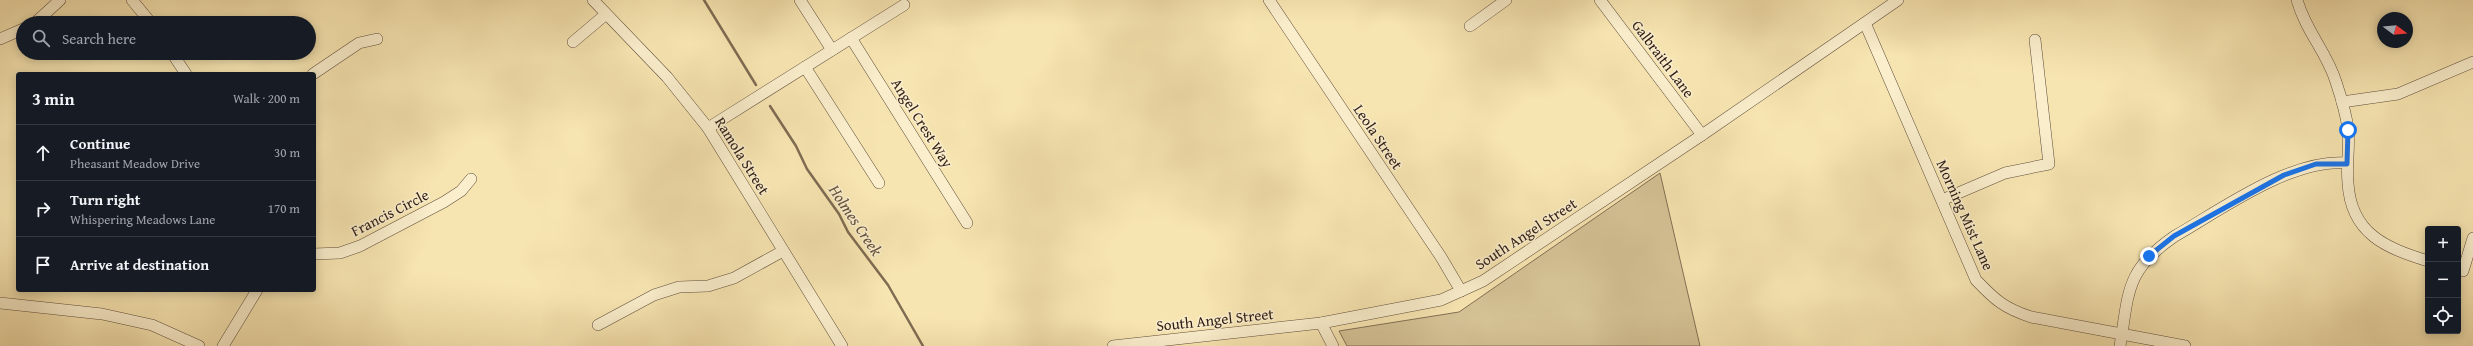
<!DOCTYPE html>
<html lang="en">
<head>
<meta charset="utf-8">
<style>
	body { margin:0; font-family:"Gentium Book Plus",serif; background:#242831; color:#f1f3f6 }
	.controls { position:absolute; right:12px; bottom:12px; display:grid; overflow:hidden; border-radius:4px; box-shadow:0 2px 10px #0003 }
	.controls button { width:36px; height:36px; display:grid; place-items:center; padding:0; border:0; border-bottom:1px solid #363941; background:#171b24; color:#f1f3f6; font:20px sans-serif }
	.compass { position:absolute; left:2377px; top:12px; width:36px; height:36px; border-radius:50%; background:#171b24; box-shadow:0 2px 10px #0003; rotate:106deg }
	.stop { position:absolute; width:12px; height:12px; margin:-9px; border:3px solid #1a73e8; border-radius:50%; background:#fff }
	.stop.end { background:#1a73e8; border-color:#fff; box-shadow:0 1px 4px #0008 }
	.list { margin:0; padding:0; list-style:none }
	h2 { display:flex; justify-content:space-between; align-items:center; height:52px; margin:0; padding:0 16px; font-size:17px }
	h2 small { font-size:13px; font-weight:400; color:#9ea1a6 }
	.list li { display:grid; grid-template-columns:26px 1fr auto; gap:12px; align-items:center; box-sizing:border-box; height:56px; padding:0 16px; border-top:1px solid #363941 }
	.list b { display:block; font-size:15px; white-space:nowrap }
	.list p { margin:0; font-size:13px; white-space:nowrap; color:#9ea1a6 }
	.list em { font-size:13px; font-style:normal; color:#9ea1a6 }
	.icon { flex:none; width:22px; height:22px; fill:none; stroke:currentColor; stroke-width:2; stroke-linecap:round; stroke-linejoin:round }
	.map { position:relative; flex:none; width:2473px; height:346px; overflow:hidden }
	.search { position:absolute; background:#171b24; box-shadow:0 2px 10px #0003; left:16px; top:16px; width:300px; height:44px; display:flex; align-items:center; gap:10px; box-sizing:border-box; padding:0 14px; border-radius:22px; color:#9ea1a6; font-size:15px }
	.panel { position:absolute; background:#171b24; box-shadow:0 2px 10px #0003; left:16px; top:72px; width:300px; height:220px; border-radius:4px }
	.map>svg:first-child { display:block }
</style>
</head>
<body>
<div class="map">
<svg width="2473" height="346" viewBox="0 0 2473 346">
	<rect width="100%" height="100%" fill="#f7e5b1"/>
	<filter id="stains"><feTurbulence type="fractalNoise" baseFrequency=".005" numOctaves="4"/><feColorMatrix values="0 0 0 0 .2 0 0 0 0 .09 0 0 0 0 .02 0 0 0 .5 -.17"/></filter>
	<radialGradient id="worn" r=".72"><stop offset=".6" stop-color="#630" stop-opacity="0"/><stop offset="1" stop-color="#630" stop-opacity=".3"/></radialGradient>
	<polygon fill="#d5c396" stroke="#827056" points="1660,173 1700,346 1347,346 1339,331 1459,312"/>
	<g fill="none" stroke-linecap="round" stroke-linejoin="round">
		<g stroke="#7e6c53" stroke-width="2.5">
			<polyline points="704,0 756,85"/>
			<polyline points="770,106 796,146 807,169 839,214 848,232 888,285 923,346"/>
		</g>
		<g stroke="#604e3c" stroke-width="12">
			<g id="minor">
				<polyline points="132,0 151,23"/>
				<polyline points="593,0 667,77 708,128 842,346"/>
				<polyline points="800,0 832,50"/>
				<polyline points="1269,0 1441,257 1461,291"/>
				<polyline points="1600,0 1702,135"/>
				<path d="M 2297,0 C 2306,32 2327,52 2336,82 C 2341,97 2346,113 2348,129 C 2350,147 2346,165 2348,183 C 2351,234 2386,248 2428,261"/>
				<polyline points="35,23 60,0"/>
				<path d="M 1865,23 L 1976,280 C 1995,300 2004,308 2031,317 L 2185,346"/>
				<polyline points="1470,26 1506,0"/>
				<polyline points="851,38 967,223"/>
				<polyline points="0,39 23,29"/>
				<polyline points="573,42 605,15"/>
				<polyline points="172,53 186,74"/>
				<polyline points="805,67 879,183"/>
				<polyline points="313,74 359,43 377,39"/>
				<polyline points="2342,102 2398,94 2473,62"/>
				<polyline points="708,128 904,5"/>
				<polyline points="1942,200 2005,173 2049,164 2035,40"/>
				<polyline points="314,254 340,253 360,246 444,202 461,191 471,179"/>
				<polyline points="2463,271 2473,238"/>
				<polyline points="0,303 102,314 152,325 199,346"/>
				<polyline points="1321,323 1333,346"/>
				<polyline points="598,325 654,295 679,287 708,286 734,278 783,251"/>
				<polyline points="223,346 257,290"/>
				<polyline points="1113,346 1321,323 1441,300 1483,281 1702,135 1898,0"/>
				<path d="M 2120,346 C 2129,292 2125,270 2175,236 C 2222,209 2292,158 2347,163"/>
			</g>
		</g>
		<use href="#minor" stroke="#faeecc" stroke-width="11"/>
	</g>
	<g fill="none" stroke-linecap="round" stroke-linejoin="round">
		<polyline stroke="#1a73e8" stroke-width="5" points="2149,256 2174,236 2284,175 2316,164 2347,164 2348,130"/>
	</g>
	<g text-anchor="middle" stroke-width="3" stroke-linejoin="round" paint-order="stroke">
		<g font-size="15" fill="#2e1c15" stroke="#faeecc">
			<text transform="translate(1663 59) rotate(53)" y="5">Galbraith Lane</text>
			<text transform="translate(922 123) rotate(58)" y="5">Angel Crest Way</text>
			<text transform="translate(1378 137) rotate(56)" y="5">Leola Street</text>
			<text transform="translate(742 156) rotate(58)" y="5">Ramola Street</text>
			<text transform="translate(390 213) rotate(-27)" y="5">Francis Circle</text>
			<text transform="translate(1965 215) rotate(66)" y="5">Morning Mist Lane</text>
			<text transform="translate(1526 234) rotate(-33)" y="5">South Angel Street</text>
			<text transform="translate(1215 320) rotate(-6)" y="5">South Angel Street</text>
		</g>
		<g font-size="16" font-style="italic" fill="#63513e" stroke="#faeecc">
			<text transform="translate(856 220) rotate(56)" y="6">Holmes Creek</text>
		</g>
	</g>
	<rect width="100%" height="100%" filter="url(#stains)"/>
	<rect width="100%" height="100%" fill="url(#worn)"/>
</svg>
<div class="controls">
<button>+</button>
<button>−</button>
<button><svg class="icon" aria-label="locate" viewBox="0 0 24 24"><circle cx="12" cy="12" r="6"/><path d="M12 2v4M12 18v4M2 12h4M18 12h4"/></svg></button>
</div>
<svg class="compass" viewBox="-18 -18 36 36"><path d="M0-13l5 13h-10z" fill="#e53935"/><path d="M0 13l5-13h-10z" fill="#9ea1a6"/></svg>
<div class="stop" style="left:2348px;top:130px"></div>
<div class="stop end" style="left:2149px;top:256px"></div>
<div class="search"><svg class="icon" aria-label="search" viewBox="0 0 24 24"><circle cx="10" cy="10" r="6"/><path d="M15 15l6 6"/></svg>Search here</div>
<section class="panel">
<h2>3 min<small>Walk · 200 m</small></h2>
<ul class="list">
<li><svg class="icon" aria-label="ahead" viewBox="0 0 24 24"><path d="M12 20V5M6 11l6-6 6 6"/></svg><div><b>Continue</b><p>Pheasant Meadow Drive</p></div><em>30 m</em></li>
<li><svg class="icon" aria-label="right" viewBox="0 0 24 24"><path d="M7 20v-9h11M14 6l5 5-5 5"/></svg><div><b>Turn right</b><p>Whispering Meadows Lane</p></div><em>170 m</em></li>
<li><svg class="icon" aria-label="arrive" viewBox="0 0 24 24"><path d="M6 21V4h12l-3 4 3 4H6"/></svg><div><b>Arrive at destination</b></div></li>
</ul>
</section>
</div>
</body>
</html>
